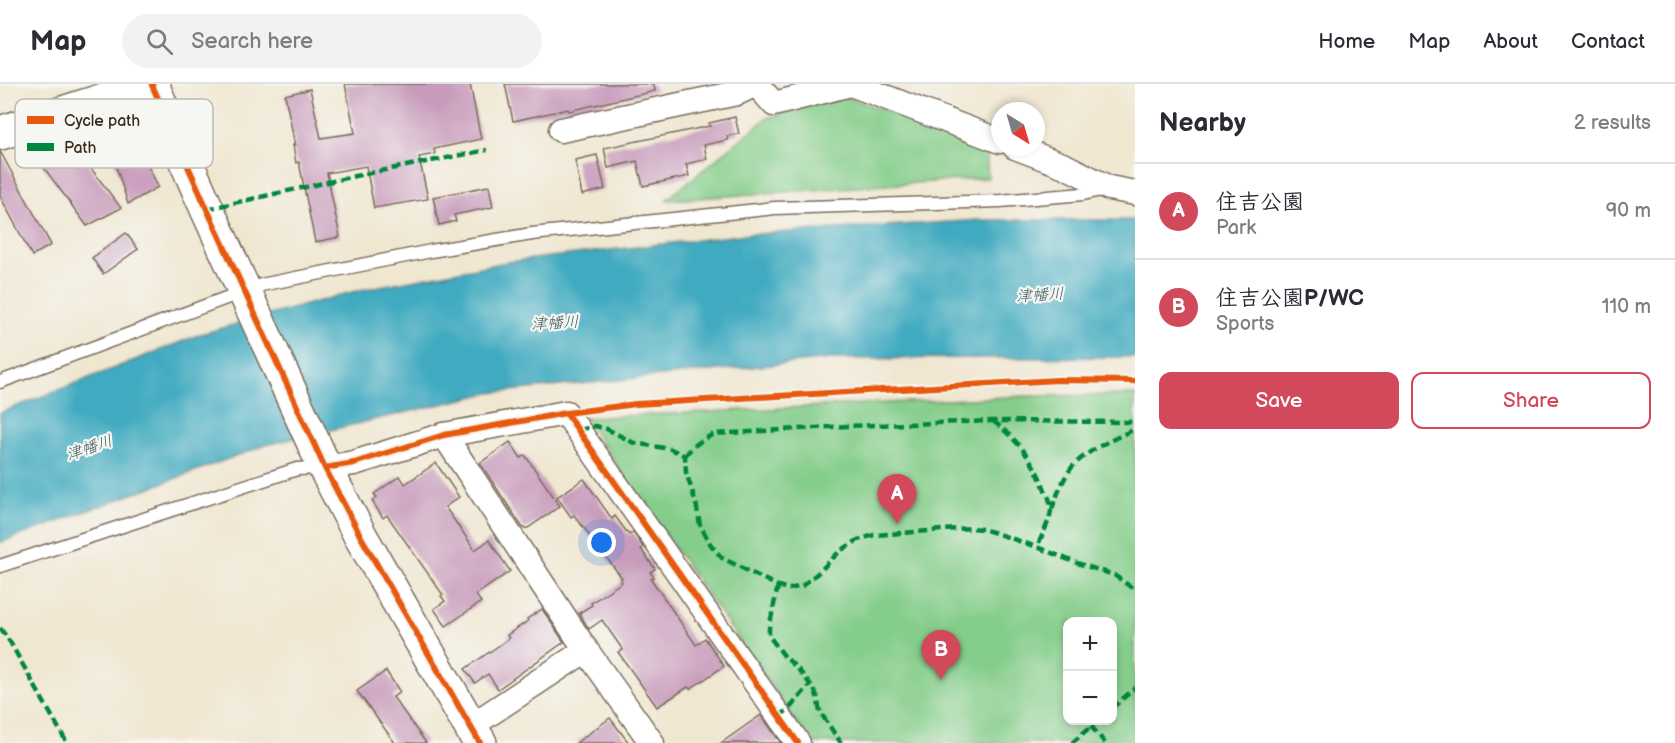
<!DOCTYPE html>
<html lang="en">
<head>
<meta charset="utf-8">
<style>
	body { margin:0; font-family:"Balsamiq Sans","Klee One",sans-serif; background:#f2f2f3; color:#2b2b33 }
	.controls { position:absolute; right:18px; bottom:18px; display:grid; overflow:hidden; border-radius:12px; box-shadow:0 3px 9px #0003 }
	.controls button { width:54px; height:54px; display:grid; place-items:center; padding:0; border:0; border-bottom:2px solid #e1e1e2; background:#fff; color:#2b2b33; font:30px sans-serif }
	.compass { position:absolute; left:991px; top:18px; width:54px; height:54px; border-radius:50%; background:#fff; box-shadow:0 3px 9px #0003; rotate:143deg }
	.you { position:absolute; left:602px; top:459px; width:21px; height:21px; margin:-15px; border:4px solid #fff; border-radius:50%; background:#1a73e8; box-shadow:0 0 0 9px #1a73e833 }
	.badge { display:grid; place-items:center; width:39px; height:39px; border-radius:50%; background:#d1495b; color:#fff; font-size:20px; font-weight:700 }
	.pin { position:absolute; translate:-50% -50px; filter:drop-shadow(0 2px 3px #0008) }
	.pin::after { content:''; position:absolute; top:32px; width:21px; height:18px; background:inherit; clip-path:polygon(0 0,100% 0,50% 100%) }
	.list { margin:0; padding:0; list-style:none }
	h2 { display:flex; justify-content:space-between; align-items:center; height:78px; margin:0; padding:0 24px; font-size:26px }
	h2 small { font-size:20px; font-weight:400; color:#7c7c81 }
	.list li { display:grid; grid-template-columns:39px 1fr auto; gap:18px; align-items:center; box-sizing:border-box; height:96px; padding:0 24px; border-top:2px solid #e1e1e2 }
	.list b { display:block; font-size:22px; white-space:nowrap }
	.list p { margin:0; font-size:20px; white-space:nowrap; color:#7c7c81 }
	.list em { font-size:20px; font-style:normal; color:#7c7c81 }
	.actions { display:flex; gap:12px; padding:18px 24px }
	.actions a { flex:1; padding:14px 0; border:2px solid #d1495b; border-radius:12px; text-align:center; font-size:21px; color:#d1495b }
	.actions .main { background:#d1495b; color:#fff }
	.icon { flex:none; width:33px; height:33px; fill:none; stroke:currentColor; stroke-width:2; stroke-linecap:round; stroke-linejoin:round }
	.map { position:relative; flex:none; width:1135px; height:659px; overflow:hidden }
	header { display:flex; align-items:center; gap:36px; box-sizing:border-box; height:84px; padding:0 30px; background:#fff; border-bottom:2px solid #e1e1e2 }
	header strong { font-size:28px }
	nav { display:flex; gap:33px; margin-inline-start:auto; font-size:21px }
	.search { width:420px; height:54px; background:#f2f2f3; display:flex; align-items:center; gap:15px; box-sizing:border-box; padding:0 21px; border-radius:33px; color:#7c7c81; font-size:22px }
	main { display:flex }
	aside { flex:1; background:#fff }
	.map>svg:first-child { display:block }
</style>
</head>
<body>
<header>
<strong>Map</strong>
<div class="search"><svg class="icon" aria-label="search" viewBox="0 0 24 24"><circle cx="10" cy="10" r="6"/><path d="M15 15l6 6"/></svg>Search here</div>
<nav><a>Home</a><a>Map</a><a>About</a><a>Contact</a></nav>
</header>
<main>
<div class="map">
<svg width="1135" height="659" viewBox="0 0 1135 659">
	<rect width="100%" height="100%" fill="#f6f6f2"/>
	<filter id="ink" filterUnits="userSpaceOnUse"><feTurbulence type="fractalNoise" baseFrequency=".0167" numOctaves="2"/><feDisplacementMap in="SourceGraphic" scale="12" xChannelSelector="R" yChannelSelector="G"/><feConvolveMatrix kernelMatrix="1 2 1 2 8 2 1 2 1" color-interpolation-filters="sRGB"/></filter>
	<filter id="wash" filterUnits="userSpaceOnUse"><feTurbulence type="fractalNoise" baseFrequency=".008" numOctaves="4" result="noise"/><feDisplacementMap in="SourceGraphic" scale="24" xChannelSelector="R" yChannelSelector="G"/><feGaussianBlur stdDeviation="1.35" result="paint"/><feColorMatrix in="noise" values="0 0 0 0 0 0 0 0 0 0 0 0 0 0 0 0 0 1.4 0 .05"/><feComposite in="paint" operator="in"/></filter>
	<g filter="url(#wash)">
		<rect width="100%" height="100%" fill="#f0e7d1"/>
		<g fill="#84cd8a" stroke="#607c54" stroke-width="1.5" fill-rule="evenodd">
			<polygon points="844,12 986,62 988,94 666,116 767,34"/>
			<path d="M 1135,311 L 1135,659 L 811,659 L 584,334 L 1027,312 ZM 1068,538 L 1112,538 L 1112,636 L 1068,636 Z"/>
		</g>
		<polygon fill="#40aac0" stroke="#3e6a6f" stroke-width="1.5" points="980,136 1135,136 1135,273 831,275 489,309 266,361 0,459 0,329 201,250 359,206 507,178 740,151"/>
		<g id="blocks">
			<g fill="#c89bbb">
				<polygon points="345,0 470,0 481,55 434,65 435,70 419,73 428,115 374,124 366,82 327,89 340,153 315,158 299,78 296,79 293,61 295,61 285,11 310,5 321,54 355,49"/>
				<polygon points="505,0 654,0 655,7 569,27 568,25 513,37"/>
				<polygon points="735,33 739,50 727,52 728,56 704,61 707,75 686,80 689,92 643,102 637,77 608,84 604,64 710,42 709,39"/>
				<polygon points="126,34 134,60 137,58 158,103 128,120 103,41"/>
				<polygon points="68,54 121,124 87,142 36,73 54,59 57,62"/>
				<polygon points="0,67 51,161 32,172 0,112"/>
				<polygon points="597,71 605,105 582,111 575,76"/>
				<polygon points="489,102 493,123 454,131 456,137 439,141 433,113"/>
				<polygon points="126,149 138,165 103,190 92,174"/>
				<polygon points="510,358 521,374 525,371 560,422 528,444 523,444 480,379"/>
				<polygon points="436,379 459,413 445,423 475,466 489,456 510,487 476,511 481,518 446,542 434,525 445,517 441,512 443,511 387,431 383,434 372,417 377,413 374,410 400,392 405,400"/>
				<polygon points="584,395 612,435 615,432 629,451 633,448 643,463 641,465 655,485 650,488 654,493 651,495 696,561 705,554 724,582 690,605 688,603 657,623 618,568 623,566 602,536 589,545 579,529 592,521 591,519 622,498 620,496 622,494 574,431 571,433 557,413"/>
				<polygon points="542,525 564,558 498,605 488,590 475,599 465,585 501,560 509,554 507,551 528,537 527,535"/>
				<polygon points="386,587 400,608 393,613 426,659 395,659 357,607"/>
				<polygon points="761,631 781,659 721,659"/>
				<polygon points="610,634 629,659 576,659"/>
			</g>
		</g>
	</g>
	<g filter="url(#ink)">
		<use href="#blocks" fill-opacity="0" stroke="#7a6c5d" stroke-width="1.5"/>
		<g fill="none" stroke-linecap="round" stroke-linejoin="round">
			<g stroke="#7a6c5d" stroke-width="15">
				<g id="lane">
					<polyline points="0,298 261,201 431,167 532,150 775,124 1000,117 1083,110 1105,105"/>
					<polyline points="0,482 297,385 321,384"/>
				</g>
			</g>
			<g stroke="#7a6c5d" stroke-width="27">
				<g id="street">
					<polyline points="756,0 774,20 851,0 1000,57"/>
					<polyline points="561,46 737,9 756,0"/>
					<polyline points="1015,63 1065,82 1109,104 1135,109"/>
					<polyline points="444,351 586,566 652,659"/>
					<polyline points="325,384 354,379 444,351 566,329 798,659"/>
					<polyline points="471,642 586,566"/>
				</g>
			</g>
			<g stroke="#7a6c5d" stroke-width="36">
				<g id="secondary">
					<polyline points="152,1 207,125 325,384 361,453 480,659"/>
					<polyline points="0,49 154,0"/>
				</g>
			</g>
			<use href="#lane" stroke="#fff" stroke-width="12"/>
			<use href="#street" stroke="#fff" stroke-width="24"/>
			<use href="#secondary" stroke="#fff" stroke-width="33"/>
			<g stroke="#00873e" stroke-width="4.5" stroke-dasharray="9 4.5" stroke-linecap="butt">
				<polyline points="207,125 355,92 487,66"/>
				<path d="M 993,337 C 1018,356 1034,377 1045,406 C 1048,411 1051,418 1051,424 C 1052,433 1041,453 1037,463"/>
				<polyline points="579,346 595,342 607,345 634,359 671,365 685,372 686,388 696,419 700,441 711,461 722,474 778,502 789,505 802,502 820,487 840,467 858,456 874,451 971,444 983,445 1037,463 1074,478 1114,491 1135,506"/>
				<path d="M 685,372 C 693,361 702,356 714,350 L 848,342 L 993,337 L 1135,338"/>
				<path d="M 1052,425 C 1057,411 1063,394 1073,382 C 1089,365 1114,355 1135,345"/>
				<polyline points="778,502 769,544 769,552 785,573 797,584 814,605 817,612 820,628 841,659"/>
				<polyline points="0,544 10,558 67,659"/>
				<polyline points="1112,624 1135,604"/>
				<polyline points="779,632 788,626 810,601"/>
				<polyline points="1091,642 1105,659"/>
				<polyline points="1072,659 1098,636"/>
			</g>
			<g stroke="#f6f6f2" stroke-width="10">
				<g id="cycleway">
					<polyline points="152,1 207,125 325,384 361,453 480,659"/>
					<polyline points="566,329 636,320 1058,296 1135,297"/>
					<polyline points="325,384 354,379 444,351 566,329 798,659"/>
				</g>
			</g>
			<use href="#cycleway" stroke="#e8590c" stroke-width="6"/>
		</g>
	</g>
	<g text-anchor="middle" stroke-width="4.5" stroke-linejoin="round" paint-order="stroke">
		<g font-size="16" font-style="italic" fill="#3d5d5f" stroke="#f6f6f2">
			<text transform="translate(1040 210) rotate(-3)" y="6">津幡川</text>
			<text transform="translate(555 238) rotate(-3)" y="6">津幡川</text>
			<text transform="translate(89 363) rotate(-19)" y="6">津幡川</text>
		</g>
	</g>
	<rect x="15" y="15" width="198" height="69" rx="9" fill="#f6f6f2" stroke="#beb9b2" stroke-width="1.5"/>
	<rect x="27" y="32" width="27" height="8" fill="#e8590c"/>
	<rect x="27" y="59" width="27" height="8" fill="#00873e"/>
	<g font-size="16" fill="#3b2a1e">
		<text x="64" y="42">Cycle path</text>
		<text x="64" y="69">Path</text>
	</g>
</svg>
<div class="controls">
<button>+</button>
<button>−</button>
</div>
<svg class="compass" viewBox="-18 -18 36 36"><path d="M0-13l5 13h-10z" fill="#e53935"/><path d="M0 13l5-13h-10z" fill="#7c7c81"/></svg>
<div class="you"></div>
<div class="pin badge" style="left:897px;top:440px">A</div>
<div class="pin badge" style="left:941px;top:596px">B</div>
</div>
<aside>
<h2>Nearby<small>2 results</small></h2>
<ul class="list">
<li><span class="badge">A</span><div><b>住吉公園</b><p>Park</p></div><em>90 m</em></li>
<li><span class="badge">B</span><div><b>住吉公園P/WC</b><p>Sports</p></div><em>110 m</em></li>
</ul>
<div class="actions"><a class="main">Save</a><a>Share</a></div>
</aside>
</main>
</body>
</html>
